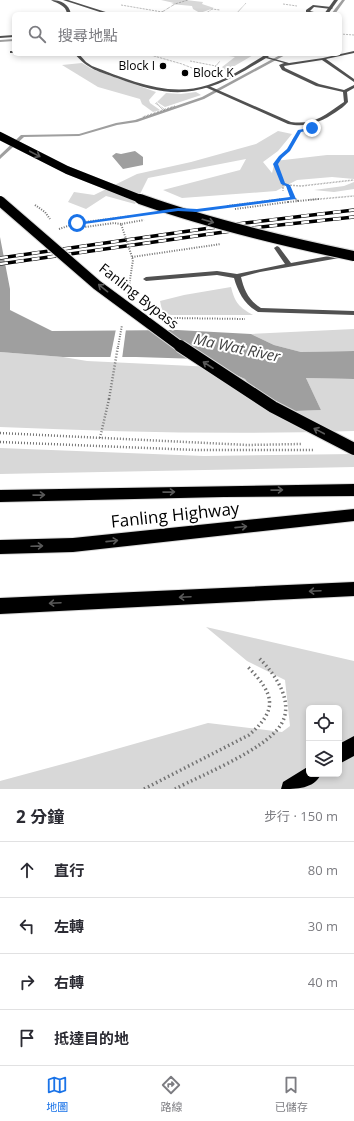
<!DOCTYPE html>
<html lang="zh-TW">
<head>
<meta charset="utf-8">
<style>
	body { margin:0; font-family:"Open Sans","Noto Sans TC",sans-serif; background:#f2f2f3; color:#2b2b33 }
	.controls { position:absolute; right:12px; bottom:12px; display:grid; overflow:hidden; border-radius:6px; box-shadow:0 2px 6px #0003 }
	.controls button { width:36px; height:36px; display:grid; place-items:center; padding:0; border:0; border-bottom:1px solid #e1e1e2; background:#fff; color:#2b2b33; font:20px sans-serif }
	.stop { position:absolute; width:12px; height:12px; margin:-9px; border:3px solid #1a73e8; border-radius:50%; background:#fff }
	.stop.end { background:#1a73e8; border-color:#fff; box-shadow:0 1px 4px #0008 }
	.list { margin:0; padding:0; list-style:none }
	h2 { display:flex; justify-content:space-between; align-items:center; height:52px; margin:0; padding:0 16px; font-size:17px }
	h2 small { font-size:13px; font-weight:400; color:#7c7c81 }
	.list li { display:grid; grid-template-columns:26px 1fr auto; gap:12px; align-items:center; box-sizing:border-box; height:56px; padding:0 16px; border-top:1px solid #e1e1e2 }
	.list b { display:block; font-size:15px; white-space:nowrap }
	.list em { font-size:13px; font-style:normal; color:#7c7c81 }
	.icon { flex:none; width:22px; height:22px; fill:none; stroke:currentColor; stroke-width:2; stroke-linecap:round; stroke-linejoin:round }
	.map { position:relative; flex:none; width:354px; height:789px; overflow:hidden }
	.search { position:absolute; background:#fff; box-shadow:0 2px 6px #0003; left:12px; right:12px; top:12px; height:44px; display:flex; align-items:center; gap:10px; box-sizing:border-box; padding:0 14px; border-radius:6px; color:#7c7c81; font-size:15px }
	.sheet { height:276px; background:#fff }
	nav { display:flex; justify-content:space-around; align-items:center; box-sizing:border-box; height:56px; border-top:1px solid #e1e1e2; background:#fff; font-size:11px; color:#7c7c81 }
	nav a { display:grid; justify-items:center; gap:2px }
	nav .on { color:#1a73e8 }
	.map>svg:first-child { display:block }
</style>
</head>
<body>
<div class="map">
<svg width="354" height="789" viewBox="0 0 354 789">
	<rect width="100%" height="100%" fill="#fff"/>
	<g fill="#d8d8d8" fill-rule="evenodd">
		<polygon points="161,0 186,0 203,2 202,4 214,8 200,13 193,9 192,6 171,4 174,3"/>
		<polygon points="217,54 255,54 226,71 222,67 235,57"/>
		<polygon points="82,63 92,69 156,92 149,100 150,103 160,110 153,112 142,104 140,99 98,87 62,65"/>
		<polygon points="196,92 201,95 165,107 157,102 166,93 181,94"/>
		<polygon points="278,131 292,134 278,151 263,162 272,173 275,161 327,155 354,155 354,179 332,177 297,180 276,191 182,198 163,190 240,170 246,159 148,178 135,204 106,196 86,209 68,202 74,192 94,195 137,174 191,162 256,144"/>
		<polygon points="354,182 354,189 334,192 314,190 344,186"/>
		<path d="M 231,287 C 235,303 239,307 253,315 L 163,315 L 160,301 L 184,295 Z"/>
		<polygon points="354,329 354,351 301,352 274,345 251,334"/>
		<path d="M 0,352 L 63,357 L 87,361 L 214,367 L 245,379 L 270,412 L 321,410 L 306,378 L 354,379 L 354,431 C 236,435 118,432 0,427 Z"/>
		<polygon points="0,448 204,456 354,454 354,467 0,474"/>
		<path d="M 206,627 L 354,661 L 354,789 L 0,789 L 0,781 L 74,761 L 208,723 L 282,732 L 290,726 L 285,680 L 247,661 ZM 309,708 L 339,708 L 339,774 L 309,774 Z"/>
	</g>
	<g fill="#9f9f9f">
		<polygon points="135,151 143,157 143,165 123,169 112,156 116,153 121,154"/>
		<polygon points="0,237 10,289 10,310 52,331 177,330 251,334 274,345 301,352 354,351 354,379 306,378 321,410 270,412 245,379 200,359 136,357 63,357 0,352"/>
	</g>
	<polygon fill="#fff" points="116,329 126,329 122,359 110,359"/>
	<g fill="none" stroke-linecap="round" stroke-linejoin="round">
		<g fill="#9f9f9f" fill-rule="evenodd">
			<polygon points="342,0 345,0 335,14 331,14"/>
			<polygon points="14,39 14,41 0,42 0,40"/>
			<polygon points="282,54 287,54 204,99 137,122 117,125 79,136 24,137 0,159 0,155 21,135 79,134 116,123 135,120 202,97"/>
		</g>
		<g stroke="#dbdbdb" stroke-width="2">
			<g id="highway">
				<polygon points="354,484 354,496 224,497 0,502 0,490"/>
				<polygon points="354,509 354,521 73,552 0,554 0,540 73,538"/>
				<polygon points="354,582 354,596 0,614 0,598"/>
				<polygon points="354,736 354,756 339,764 339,744"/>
				<path d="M 309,766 L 309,774 L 321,774 C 314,789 297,789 281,789 L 283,782 Z"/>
			</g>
		</g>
		<g stroke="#737373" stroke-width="1" stroke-dasharray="0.5 1" stroke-linecap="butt">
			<polyline points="283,4 297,6"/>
			<polyline points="121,5 174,14"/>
			<polyline points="162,12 175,4 188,0"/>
			<polyline points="205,14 212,9 220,10"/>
			<polyline points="236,14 246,3"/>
			<polyline points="340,34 354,35"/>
			<polyline points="147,54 182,64 202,72"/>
			<polyline points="190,61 216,66"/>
			<polyline points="215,67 220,61"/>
		</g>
		<g stroke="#737373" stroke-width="1.5" stroke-dasharray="0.5 1" stroke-linecap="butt">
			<polyline points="156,103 164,110"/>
			<polyline points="143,117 175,106"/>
			<polyline points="294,138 289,150 280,157 275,164 283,184 287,185 291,195 294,198"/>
			<polyline points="283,184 283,191"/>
			<polyline points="287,185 301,186 354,180"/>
			<polyline points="276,200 294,198 297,200"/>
			<polyline points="308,200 354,196"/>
		</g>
		<g stroke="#737373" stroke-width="2" stroke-dasharray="1 1.5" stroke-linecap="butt">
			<polyline points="298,201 319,199"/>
			<polyline points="288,202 298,201 296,199"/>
			<polyline points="35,205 45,212 50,219"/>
			<polyline points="227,206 284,199"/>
			<polyline points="77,223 78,228 114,223 121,224"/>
			<polyline points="59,229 77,223 132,216"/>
			<polyline points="132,257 221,244"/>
			<polyline points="172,318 245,319"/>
		</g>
		<g stroke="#737373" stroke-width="2.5" stroke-dasharray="1 2" stroke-linecap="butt">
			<polyline points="0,433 248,445 301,444"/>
			<polyline points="100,438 109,399"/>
			<polyline points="0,442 196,450 314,450"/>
		</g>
		<g stroke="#737373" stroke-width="3.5" stroke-dasharray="1.5 3" stroke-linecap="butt">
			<path d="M 144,789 L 249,735 C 279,709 274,694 248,667"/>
			<path d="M 175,789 C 202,775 264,750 280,726 C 296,703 275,674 259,658"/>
		</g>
		<g fill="#515151" fill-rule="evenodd">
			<path d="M 51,0 C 61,0 69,4 71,14 L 67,14 C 66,5 58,4 51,0 Z"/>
			<polygon points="63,0 68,0 112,14 106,14"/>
			<polygon points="313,5 331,7 333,8 331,9 314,7 310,11 322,14 306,12 306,10"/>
			<rect x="10" y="51" width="4" height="2"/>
			<path d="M 354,51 L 354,53 L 326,59 L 354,79 L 354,82 L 322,60 L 284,66 L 285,68 L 319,84 L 344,90 L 354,85 L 354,88 L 347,92 L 348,102 C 345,106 340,109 336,112 C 321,122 307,128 288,124 L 205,87 L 209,86 L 291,122 C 313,125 324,116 341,104 L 344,102 L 343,92 L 316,86 L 282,70 L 279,65 L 284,63 L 262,57 L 264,56 L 289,63 L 323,58 Z"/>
		</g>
		<g fill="#515151" fill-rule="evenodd">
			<polygon points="334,0 338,0 328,14 324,14"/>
			<polygon points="14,35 14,37 0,38 0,36"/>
			<path d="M 75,54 L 79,54 L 86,62 L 92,66 C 129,80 168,98 208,85 C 229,79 248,65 267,54 L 272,54 C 264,60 254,65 246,70 C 197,98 169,98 117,78 C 100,72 87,69 75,54 Z"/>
			<path d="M 277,246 L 279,247 L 291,263 L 345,253 L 348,255 L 345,257 L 260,272 L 241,277 C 244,290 249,301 261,308 L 354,311 L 354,315 L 258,312 C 244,304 238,292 234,278 L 217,275 L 146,281 L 143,279 L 146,277 L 217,271 L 237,274 L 285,264 L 274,248 Z"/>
		</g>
		<use href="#highway" fill="#000" fill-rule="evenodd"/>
		<g stroke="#000" stroke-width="3.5">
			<g id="rail">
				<polyline points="0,258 245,223 354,210"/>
				<polyline points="0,264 252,228 354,217"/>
			</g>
		</g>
		<use href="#rail" stroke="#fff" stroke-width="2.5" stroke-dasharray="8" stroke-linecap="butt"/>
		<g stroke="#dbdbdb" stroke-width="8" stroke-linecap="butt">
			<polyline id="highway-bridge-far2" points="0,136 67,170 143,200"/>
		</g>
		<g stroke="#dbdbdb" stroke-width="12" stroke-linecap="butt">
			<g id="highway-bridge-far1">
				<path d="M 140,199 C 210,224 282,241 354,256"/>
				<polyline points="0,201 97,285 181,347"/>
			</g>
		</g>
		<g stroke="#dbdbdb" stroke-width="14" stroke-linecap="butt">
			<polyline id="highway-bridge" points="180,346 273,407 354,449"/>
		</g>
		<g stroke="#737373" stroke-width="2" stroke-dasharray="1 1.5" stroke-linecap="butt">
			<polyline points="235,209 288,202"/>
			<polyline points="129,286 133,260 121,224 144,220"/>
			<polyline points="118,347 122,325"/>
		</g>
		<polyline stroke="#737373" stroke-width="2.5" stroke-dasharray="1 2" stroke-linecap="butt" points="109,399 118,346"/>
		<use href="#highway-bridge-far2" stroke="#000" stroke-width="8"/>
		<use href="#highway-bridge-far1" stroke="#000" stroke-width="10"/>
		<use href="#highway-bridge" stroke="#000" stroke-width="12"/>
	</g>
	<defs><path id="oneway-shaft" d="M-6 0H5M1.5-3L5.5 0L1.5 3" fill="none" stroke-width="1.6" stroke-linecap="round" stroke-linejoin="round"/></defs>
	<g stroke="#595959">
		<use href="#oneway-shaft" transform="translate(35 154) rotate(28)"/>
		<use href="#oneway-shaft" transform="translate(208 221) rotate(16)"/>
		<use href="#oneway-shaft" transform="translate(103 288) rotate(-141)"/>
		<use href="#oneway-shaft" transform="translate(208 365) rotate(-147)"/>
		<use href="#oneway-shaft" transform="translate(319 431) rotate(-152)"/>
		<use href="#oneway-shaft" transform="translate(277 490) rotate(-1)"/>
		<use href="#oneway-shaft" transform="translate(169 492) rotate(-1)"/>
		<use href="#oneway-shaft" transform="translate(39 495) rotate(-1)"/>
		<use href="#oneway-shaft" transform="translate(241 527) rotate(-6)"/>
		<use href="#oneway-shaft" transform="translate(112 541) rotate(-6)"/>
		<use href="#oneway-shaft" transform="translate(37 546) rotate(-2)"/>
		<use href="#oneway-shaft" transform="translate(315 591) rotate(177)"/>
		<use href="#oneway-shaft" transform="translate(185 597) rotate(177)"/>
		<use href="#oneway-shaft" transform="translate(55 603) rotate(177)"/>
	</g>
	<polygon fill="#1a73e8" points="314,127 314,129 301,132 290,151 282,158 278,164 285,183 290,185 296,199 197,212 178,211 77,225 75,223 178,208 197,209 290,197 286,186 281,184 273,164 279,156 287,149 298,130"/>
	<g fill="#000" stroke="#fff" stroke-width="1.5">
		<circle cx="163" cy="66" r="4"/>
		<circle cx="185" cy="73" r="4"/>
	</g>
	<g text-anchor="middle" stroke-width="4" stroke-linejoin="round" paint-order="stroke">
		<g font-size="12" fill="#000" stroke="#fff" text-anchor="end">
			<text x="155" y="70">Block I</text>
			<text x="193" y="77" text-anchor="start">Block K</text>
		</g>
		<g font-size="14" fill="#000" stroke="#fff">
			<text transform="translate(139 296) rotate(38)" y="5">Fanling Bypass</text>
		</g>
		<g font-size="15" font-style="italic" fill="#404040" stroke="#fff">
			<text transform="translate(237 348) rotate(12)" y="5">Ma Wat River</text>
		</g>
		<g font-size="17" fill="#000" stroke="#fff">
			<text transform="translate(175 515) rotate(-6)" y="6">Fanling Highway</text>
		</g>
	</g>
</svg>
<div class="controls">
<button><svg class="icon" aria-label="locate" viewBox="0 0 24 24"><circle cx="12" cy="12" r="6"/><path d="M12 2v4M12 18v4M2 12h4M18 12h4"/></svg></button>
<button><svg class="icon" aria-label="layers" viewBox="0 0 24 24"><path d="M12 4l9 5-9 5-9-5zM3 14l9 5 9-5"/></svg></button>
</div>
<div class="stop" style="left:77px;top:223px"></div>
<div class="stop end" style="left:312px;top:128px"></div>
<div class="search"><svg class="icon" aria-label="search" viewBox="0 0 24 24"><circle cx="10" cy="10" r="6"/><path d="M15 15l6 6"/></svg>搜尋地點</div>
</div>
<section class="sheet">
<h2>2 分鐘<small>步行 · 150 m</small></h2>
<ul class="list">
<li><svg class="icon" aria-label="ahead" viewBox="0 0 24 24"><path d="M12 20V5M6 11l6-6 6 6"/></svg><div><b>直行</b></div><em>80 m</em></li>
<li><svg class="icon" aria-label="left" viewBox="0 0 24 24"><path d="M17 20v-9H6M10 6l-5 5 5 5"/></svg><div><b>左轉</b></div><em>30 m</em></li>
<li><svg class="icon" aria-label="right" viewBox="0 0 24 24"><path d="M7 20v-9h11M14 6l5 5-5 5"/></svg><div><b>右轉</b></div><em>40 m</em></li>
<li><svg class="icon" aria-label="arrive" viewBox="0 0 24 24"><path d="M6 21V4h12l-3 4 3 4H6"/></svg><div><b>抵達目的地</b></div></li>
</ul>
</section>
<nav>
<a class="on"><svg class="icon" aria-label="map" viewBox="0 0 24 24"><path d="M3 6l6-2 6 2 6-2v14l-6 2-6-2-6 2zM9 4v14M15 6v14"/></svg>地圖</a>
<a><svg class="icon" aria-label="directions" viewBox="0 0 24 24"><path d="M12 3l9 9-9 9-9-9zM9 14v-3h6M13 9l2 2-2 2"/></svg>路線</a>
<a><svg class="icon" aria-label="saved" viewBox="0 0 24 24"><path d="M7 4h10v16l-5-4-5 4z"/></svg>已儲存</a>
</nav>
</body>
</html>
